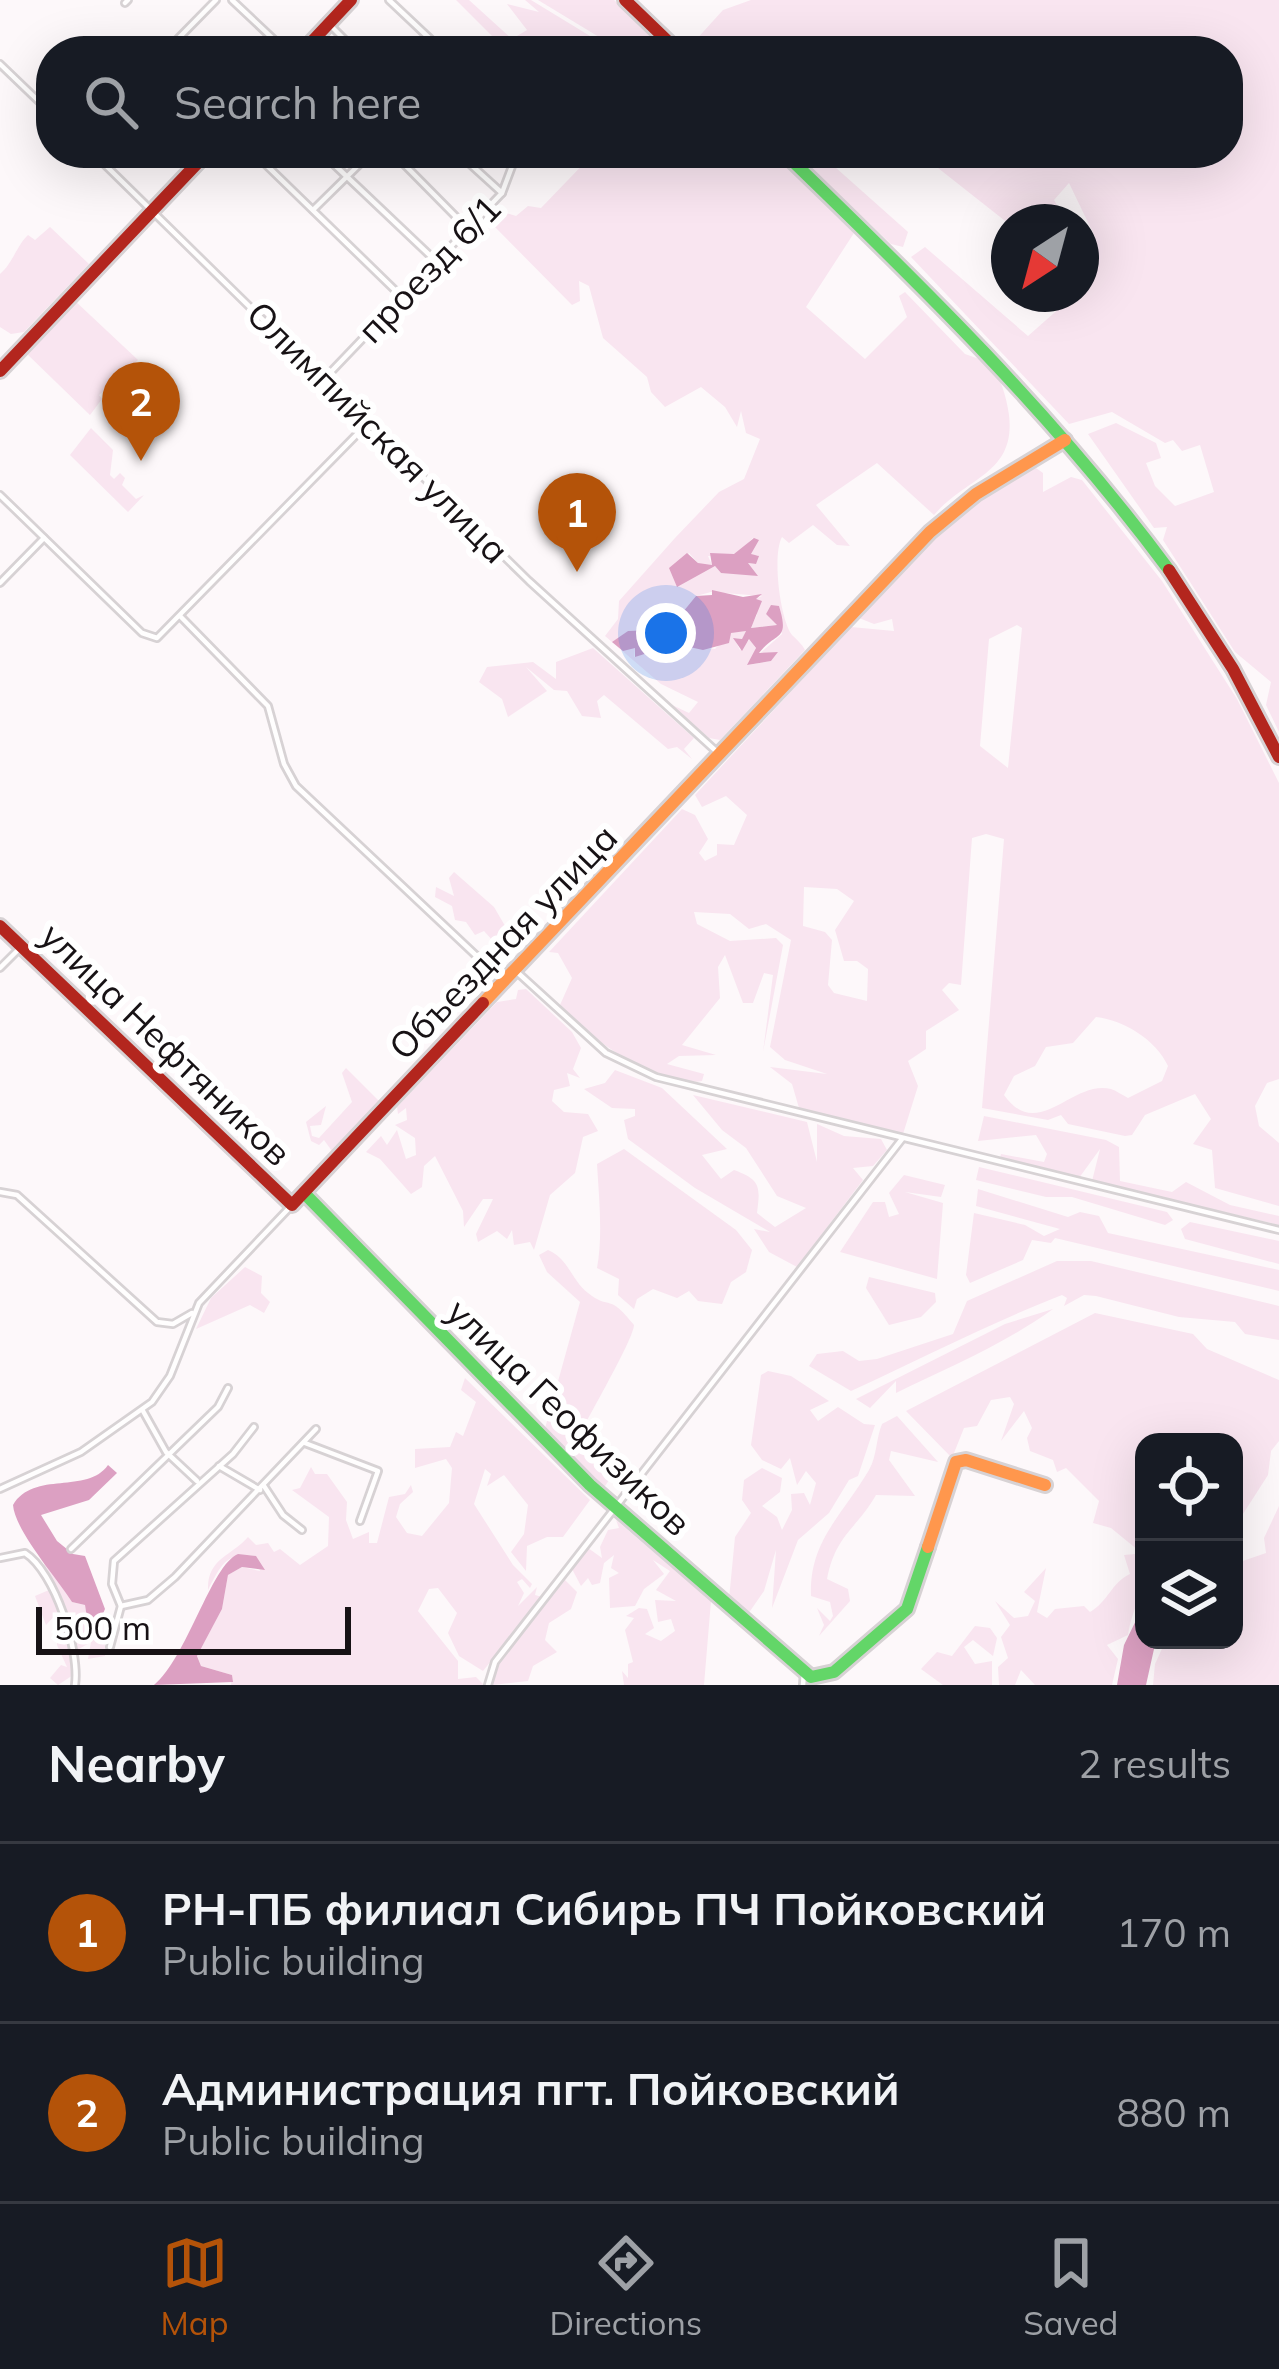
<!DOCTYPE html>
<html lang="en">
<head>
<meta charset="utf-8">
<style>
	body { margin:0; font-family:Mulish,sans-serif; background:#242831; color:#f1f3f6 }
	.controls { position:absolute; right:36px; bottom:36px; display:grid; overflow:hidden; border-radius:24px; box-shadow:0 12px 48px #0002 }
	.controls button { width:108px; height:108px; display:grid; place-items:center; padding:0; border:0; border-bottom:3px solid #363941; background:#171b24; color:#f1f3f6; font:60px sans-serif }
	.compass { position:absolute; left:991px; top:204px; width:108px; height:108px; border-radius:50%; background:#171b24; box-shadow:0 12px 48px #0002; rotate:216deg }
	.scale { position:absolute; left:36px; bottom:30px; width:315px; box-sizing:border-box; padding-left:12px; border:6px solid #171215; border-top:0; font-size:33px; line-height:42px; white-space:nowrap; color:#171215; -webkit-text-stroke:9px #fff; paint-order:stroke }
	.you { position:absolute; left:666px; top:633px; width:42px; height:42px; margin:-30px; border:9px solid #fff; border-radius:50%; background:#1a73e8; box-shadow:0 0 0 18px #1a73e833 }
	.badge { display:grid; place-items:center; width:78px; height:78px; border-radius:50%; background:#b45309; color:#fff; font-size:39px; font-weight:700 }
	.pin { position:absolute; translate:-50% -99px; filter:drop-shadow(0 3px 6px #0008) }
	.pin::after { content:''; position:absolute; top:63px; width:42px; height:36px; background:inherit; clip-path:polygon(0 0,100% 0,50% 100%) }
	.list { margin:0; padding:0; list-style:none }
	h2 { display:flex; justify-content:space-between; align-items:center; height:156px; margin:0; padding:0 48px; font-size:51px }
	h2 small { font-size:39px; font-weight:400; color:#9ea1a6 }
	.list li { display:grid; grid-template-columns:78px 1fr auto; gap:36px; align-items:center; box-sizing:border-box; height:180px; padding:0 48px; border-top:3px solid #363941 }
	.list b { display:block; font-size:45px; white-space:nowrap }
	.list p { margin:0; font-size:39px; white-space:nowrap; color:#9ea1a6 }
	.list em { font-size:39px; font-style:normal; color:#9ea1a6 }
	.icon { flex:none; width:66px; height:66px; fill:none; stroke:currentColor; stroke-width:2; stroke-linecap:round; stroke-linejoin:round }
	.map { position:relative; flex:none; width:1279px; height:1685px; overflow:hidden }
	.search { position:absolute; background:#171b24; box-shadow:0 12px 48px #0002; left:36px; right:36px; top:36px; height:132px; display:flex; align-items:center; gap:30px; box-sizing:border-box; padding:0 42px; border-radius:48px; color:#9ea1a6; font-size:45px }
	.sheet { height:516px; background:#171b24 }
	nav { display:flex; justify-content:space-around; align-items:center; box-sizing:border-box; height:168px; border-top:3px solid #363941; background:#171b24; font-size:33px; color:#9ea1a6 }
	nav a { display:grid; justify-items:center; gap:6px }
	nav .on { color:#b45309 }
	.map>svg:first-child { display:block }
</style>
</head>
<body>
<div class="map">
<svg width="1279" height="1685" viewBox="0 0 1279 1685">
	<rect width="100%" height="100%" fill="#fdf8fa"/>
	<g fill="#f9e5f0" fill-rule="evenodd">
		<polygon points="456,0 469,0 512,39 527,30 507,4 539,12 525,0 531,0 595,39 596,51 507,51"/>
		<polygon points="538,0 614,0 666,51 609,51 604,40"/>
		<polygon points="751,0 1279,0 1279,732 1266,705 1271,682 1235,652 1163,540 1167,527 1154,528 1088,434 1116,423 1156,443 1161,458 1146,463 1155,486 1175,506 1214,492 1200,445 1182,451 1173,440 1165,443 1112,412 1069,424 911,257 925,247 1028,336 1071,298 1069,294 1081,294 1081,239 1095,237 1069,183 1054,200 1067,222 1009,224 919,153 1228,153 1228,51 694,51 694,42 723,10"/>
		<path d="M 594,153 L 773,153 L 854,233 L 806,307 L 865,359 L 907,317 L 899,296 L 905,292 L 965,354 L 988,362 C 1001,377 1006,395 1009,415 C 1016,474 966,477 934,515 L 877,463 L 816,505 L 850,546 L 837,545 L 813,525 L 789,543 L 782,537 C 772,555 780,619 792,635 C 797,640 802,644 805,650 L 720,740 L 709,738 L 670,704 L 689,713 L 698,702 L 661,684 L 605,636 L 618,619 L 619,601 L 675,538 L 719,492 L 744,479 L 760,439 L 746,433 L 741,411 L 737,427 L 725,407 L 701,387 L 665,407 L 651,392 L 647,377 L 603,338 L 589,286 L 579,281 L 580,301 L 572,305 L 494,226 L 503,212 L 516,216 L 528,206 L 541,208 ZM 753,538 L 751,555 L 758,555 L 755,564 L 747,563 L 756,576 L 740,571 L 721,573 L 715,566 L 676,584 L 675,572 L 689,553 L 699,564 L 712,565 L 708,556 L 735,555 ZM 711,592 L 762,596 L 755,599 L 757,615 L 750,628 L 777,625 L 766,614 L 771,606 L 779,606 L 782,634 L 759,654 L 778,652 L 771,661 L 748,665 L 756,649 L 750,639 L 740,650 L 734,638 L 742,639 L 746,631 L 731,632 L 715,649 L 676,644 L 634,657 L 635,648 L 618,639 L 628,631 L 669,629 L 696,596 Z"/>
		<polygon points="795,153 830,153 826,159 908,232 903,247 891,244"/>
		<path d="M 50,227 L 89,264 L 24,332 L 11,334 L 0,327 L 0,274 C 13,263 17,245 28,235 L 35,240 Z"/>
		<polygon points="74,300 138,360 99,395 102,399 90,415 25,352"/>
		<polygon points="91,428 113,450 110,475 114,479 120,473 125,478 122,485 136,499 144,495 128,512 70,455"/>
		<path d="M 1036,468 L 1043,473 L 1043,492 L 1071,477 L 1082,480 L 1162,581 L 1237,699 L 1279,783 L 1279,1079 L 1267,1083 L 1255,1106 L 1259,1126 L 1279,1143 L 1279,1206 L 1215,1188 L 1212,1150 L 1193,1144 L 1211,1119 L 1195,1094 L 1145,1115 L 1132,1135 L 1125,1136 L 1068,1124 L 1061,1115 L 1048,1120 L 982,1108 L 1004,839 L 986,834 L 972,838 L 961,985 L 949,983 L 942,990 L 959,1010 L 926,1031 L 926,1049 L 908,1061 L 918,1086 L 903,1134 L 799,1108 L 792,1084 L 770,1067 L 827,1074 L 785,1060 L 770,1047 L 791,940 L 766,924 L 749,929 L 730,914 L 694,912 L 697,924 L 730,941 L 776,938 L 783,945 L 763,1052 L 773,975 L 764,973 L 753,1003 L 743,1003 L 725,955 L 718,967 L 720,998 L 682,1045 L 716,1055 L 679,1056 L 667,1064 L 704,1074 L 702,1081 C 657,1089 589,1038 560,1005 L 572,978 L 558,953 L 549,952 L 682,809 L 695,815 L 708,839 L 699,853 L 705,861 L 717,855 L 717,844 L 734,845 L 747,815 L 726,796 L 702,807 L 695,795 L 851,627 L 894,631 L 892,619 L 874,624 L 859,618 C 906,560 966,495 1036,468 ZM 1017,625 L 1022,628 L 1008,768 L 980,746 L 989,639 ZM 804,887 L 837,889 L 854,901 L 835,930 L 844,961 L 857,961 L 868,969 L 867,1001 L 834,993 L 828,985 L 832,940 L 825,932 L 803,926 ZM 1096,1017 C 1124,1020 1156,1040 1168,1066 L 1162,1081 L 1128,1098 C 1122,1095 1117,1091 1111,1089 C 1072,1079 1038,1143 1004,1095 L 1014,1076 L 1035,1066 L 1046,1047 L 1073,1043 Z"/>
		<polygon points="593,648 694,738 684,749 692,759 677,747 668,749 604,695 597,701 601,718 582,716 567,691 554,690 526,667 547,691 508,717 502,699 479,682 487,667 533,662 556,679 556,662"/>
		<polygon points="454,872 494,907 508,931 503,941 494,942 484,931 475,935 466,922 455,920 452,906 435,897 436,887 454,896 449,878"/>
		<polygon points="526,989 572,1032 581,1048 573,1069 580,1078 567,1073 570,1086 554,1090 552,1101 564,1112 588,1114 598,1131 583,1137 575,1173 550,1195 534,1250 530,1242 514,1245 512,1230 507,1239 497,1231 478,1242 476,1234 493,1199 483,1199 464,1227 463,1211 435,1156 424,1166 422,1187 411,1194 380,1159 366,1152 381,1136 387,1145 397,1130 406,1159 416,1155 415,1138 395,1125 407,1120 406,1108 398,1114 397,1107 497,1002 516,999 518,990"/>
		<polygon points="346,1068 379,1101 332,1151 324,1140 319,1145 311,1141 306,1122 326,1106 321,1125 310,1126 312,1136 319,1138 352,1102 342,1073"/>
		<path d="M 615,1070 L 662,1088 L 727,1149 L 702,1155 L 721,1179 L 734,1170 C 762,1180 760,1188 757,1213 L 775,1227 L 806,1208 L 777,1196 L 746,1148 L 722,1130 L 693,1095 L 807,1122 L 817,1162 L 817,1124 L 844,1136 L 881,1139 L 887,1150 L 873,1166 L 853,1168 L 863,1180 L 797,1267 L 769,1252 L 754,1229 L 770,1232 L 695,1188 L 628,1139 L 624,1120 L 635,1116 L 635,1109 L 612,1108 L 584,1089 L 605,1083 Z"/>
		<polygon points="984,1116 1106,1140 1119,1147 1120,1181 1172,1192 1186,1182 1230,1205 1279,1216 1279,1225 1092,1181 1100,1149 1079,1178 1000,1159 1001,1154 1044,1162 1047,1154 1036,1135 978,1141"/>
		<path d="M 624,1149 L 736,1230 L 752,1250 L 746,1272 L 731,1282 L 722,1304 L 698,1301 L 689,1291 L 677,1298 L 653,1289 L 637,1299 L 634,1309 L 618,1295 L 619,1279 L 597,1268 C 603,1236 599,1198 597,1164 Z"/>
		<polygon points="979,1167 1167,1212 1173,1220 1165,1225 1072,1197 1046,1197 976,1180"/>
		<polygon points="904,1175 945,1185 941,1197 905,1192 943,1203 937,1279 840,1252 873,1202 885,1202 889,1217 899,1214 889,1193"/>
		<polygon points="978,1189 1068,1217 1080,1212 1099,1216 1108,1233 1279,1270 1279,1291 1055,1238 1051,1243 1032,1240 1023,1260 970,1283 966,1275 974,1213 1025,1225 1044,1236 1060,1229 976,1206"/>
		<polygon points="1190,1222 1279,1241 1279,1264 1185,1239 1181,1229"/>
		<path d="M 548,1250 C 569,1259 571,1280 588,1293 C 611,1311 608,1292 634,1325 C 633,1341 586,1420 575,1444 L 611,1477 L 603,1489 L 559,1448 L 553,1434 L 544,1432 L 580,1302 L 547,1272 L 539,1255 Z"/>
		<path d="M 1057,1261 L 1091,1261 L 1279,1306 L 1279,1340 L 1245,1334 L 1235,1322 L 1179,1317 L 1096,1296 L 1084,1295 L 1064,1306 L 1067,1298 L 1062,1295 C 986,1325 927,1356 851,1391 L 809,1366 L 817,1354 L 843,1351 L 859,1361 L 877,1359 L 953,1334 L 967,1301 Z"/>
		<polygon points="245,1267 262,1276 261,1293 270,1302 264,1313 250,1305 196,1329 211,1298"/>
		<polygon points="869,1277 935,1293 936,1302 921,1317 889,1325 866,1288"/>
		<path d="M 1053,1309 C 1003,1345 949,1367 896,1393 L 896,1381 L 870,1408 L 856,1399 L 1005,1324 Z"/>
		<polygon points="1095,1313 1193,1334 1207,1349 1279,1380 1279,1441 1271,1451 1268,1475 1234,1528 1234,1442 1144,1442 1144,1555 1111,1528 1093,1523 1099,1501 1066,1468 1057,1472 1053,1460 1030,1451 1027,1438 1032,1428 1024,1411 1001,1441 1014,1404 1010,1397 991,1400 977,1426 964,1428 952,1458 906,1411"/>
		<polygon points="768,1371 791,1376 829,1401 810,1410 818,1421 838,1407 864,1424 875,1425 858,1476 849,1480 829,1513 798,1540 772,1608 776,1550 764,1591 748,1614 729,1599 735,1537 751,1513 742,1500 744,1480 762,1468 782,1478 780,1492 762,1506 777,1517 782,1530 792,1510 791,1494 804,1493 810,1505 816,1483 806,1471 797,1485 790,1458 781,1469 762,1460 751,1445 761,1375"/>
		<path d="M 465,1378 L 590,1500 L 563,1537 L 547,1537 L 527,1546 L 526,1571 L 511,1552 L 524,1534 L 528,1505 L 504,1475 L 487,1486 L 491,1474 L 485,1469 L 474,1504 L 513,1565 L 532,1584 L 530,1588 L 522,1579 L 517,1582 L 524,1593 L 518,1606 L 537,1587 L 535,1595 L 542,1597 L 483,1671 L 459,1656 L 448,1633 L 457,1613 L 438,1588 L 429,1589 L 418,1611 L 458,1661 L 458,1679 L 476,1677 L 484,1685 L 231,1685 L 232,1675 L 201,1666 L 197,1655 L 222,1609 L 228,1575 L 242,1567 L 260,1571 L 255,1556 C 225,1551 220,1568 208,1590 C 207,1558 232,1556 248,1537 L 256,1545 L 268,1543 L 274,1552 L 280,1549 L 300,1565 L 328,1546 L 329,1517 L 292,1490 L 300,1488 L 311,1467 L 315,1474 L 327,1474 L 347,1502 L 346,1520 L 353,1539 L 369,1532 L 369,1543 L 377,1543 L 389,1497 L 405,1494 L 411,1485 L 413,1492 L 400,1504 L 396,1517 L 407,1533 L 422,1536 L 449,1503 L 452,1468 L 446,1459 L 415,1468 L 415,1449 L 450,1447 L 456,1432 L 463,1436 L 476,1402 L 461,1390 Z"/>
		<path d="M 897,1416 L 938,1462 L 891,1451 L 889,1460 L 915,1496 L 876,1495 C 855,1531 836,1534 827,1579 L 848,1589 L 850,1601 L 819,1636 L 824,1625 L 817,1608 L 830,1621 L 833,1616 L 830,1602 L 811,1596 C 809,1541 842,1516 869,1470 C 877,1456 876,1438 882,1424 Z"/>
		<polygon points="1279,1506 1279,1685 1153,1685 1155,1664 1166,1640 1234,1640 1234,1607 1241,1603 1234,1591 1234,1564 1266,1553 1264,1538"/>
		<polygon points="616,1520 711,1601 704,1685 624,1685 622,1671 628,1678 628,1664 633,1662 625,1630 634,1618 626,1616 639,1608 647,1609 654,1628 645,1634 661,1641 675,1631 671,1619 658,1622 655,1600 676,1601 656,1590 670,1571 653,1560 664,1574 644,1589 635,1606 610,1608 609,1578 619,1573 611,1568 614,1555 604,1563 600,1583 592,1585 588,1578 581,1586 572,1569 588,1548 602,1558 600,1547 608,1530 619,1528"/>
		<path d="M 1135,1554 C 1150,1599 1135,1593 1128,1635 L 1107,1645 L 1118,1659 L 1112,1685 L 1035,1685 L 1021,1670 L 1015,1685 L 999,1685 L 998,1667 L 1008,1658 L 1001,1637 L 1010,1625 L 995,1601 L 1014,1618 L 1028,1616 L 1035,1601 L 1024,1592 L 1046,1568 L 1037,1612 L 1047,1618 L 1055,1609 L 1084,1606 L 1090,1612 C 1108,1602 1111,1583 1130,1574 L 1124,1555 Z"/>
		<polygon points="43,1558 72,1602 85,1605 88,1625 105,1635 105,1656 88,1659 91,1642 77,1650 62,1614 73,1675 58,1685 50,1678 61,1665 67,1667 57,1645 58,1612 46,1625 35,1596 49,1590"/>
		<polygon points="565,1580 577,1592 571,1609 549,1623 545,1640 557,1652 533,1666 528,1681 493,1685 495,1667"/>
		<polygon points="975,1626 990,1628 997,1638 993,1656 973,1640 964,1647 975,1664 992,1661 992,1685 943,1685 921,1669 937,1652 952,1656"/>
	</g>
	<g fill="#dca0c2">
		<polygon points="754,538 759,540 751,554 759,556 756,564 748,563 758,576 721,573 715,566 677,587 669,568 687,553 698,563 712,565 710,553 734,554"/>
		<path d="M 712,590 L 743,597 L 762,594 L 756,599 L 762,601 L 751,628 L 777,625 L 766,614 L 771,605 L 779,606 C 790,642 776,631 759,653 L 778,652 L 771,661 L 747,665 L 756,648 L 749,639 L 742,651 L 733,638 L 742,639 L 746,631 L 731,633 L 729,643 L 703,650 L 676,644 L 635,657 L 635,648 L 623,651 L 612,642 L 628,631 L 669,629 L 696,596 L 712,595 Z"/>
		<path d="M 108,1465 L 117,1473 L 89,1500 L 41,1515 L 57,1541 L 73,1554 L 85,1556 L 105,1609 L 96,1630 L 88,1625 L 85,1605 L 72,1602 C 57,1578 15,1531 13,1505 C 34,1470 87,1495 108,1465 Z"/>
		<path d="M 238,1554 L 256,1556 L 265,1570 L 242,1567 L 228,1575 L 222,1609 L 197,1656 L 201,1666 L 232,1675 L 233,1682 L 154,1685 C 187,1658 211,1565 238,1554 Z"/>
		<polygon points="1144,1604 1144,1640 1156,1640 1146,1685 1117,1685 1124,1645"/>
	</g>
	<g fill="none" stroke-linecap="round" stroke-linejoin="round">
		<g stroke="#d7d2d4" stroke-width="10">
			<g id="street">
				<polyline points="232,0 286,51"/>
				<polyline points="389,0 443,51"/>
				<polyline points="125,3 128,0"/>
				<polyline points="329,24 356,51"/>
				<polyline points="166,51 216,0"/>
				<polyline points="0,64 51,113"/>
				<polyline points="93,153 529,581 717,752"/>
				<polyline points="254,153 403,298"/>
				<polyline points="322,153 439,264"/>
				<polyline points="393,153 469,230"/>
				<polyline points="458,153 502,193"/>
				<polyline points="313,210 371,153"/>
				<polyline points="326,377 502,193 517,153"/>
				<polyline points="0,495 142,633 157,638 370,421"/>
				<polyline points="0,583 44,538"/>
				<polyline points="181,617 268,706 284,764 296,786 501,979"/>
				<polyline points="0,968 21,947"/>
				<polyline points="517,972 606,1053 656,1077 1279,1230"/>
				<polyline points="0,1192 17,1195 157,1322 173,1324 192,1313"/>
				<polyline points="143,1411 166,1452 197,1481"/>
				<polyline points="305,1443 378,1471 360,1521"/>
				<polyline points="219,1466 260,1490"/>
				<polyline points="264,1486 283,1515 302,1530"/>
				<polyline points="0,1489 81,1452 152,1402 170,1376 199,1303 292,1205"/>
				<polyline points="71,1549 218,1407 228,1388"/>
				<path d="M 0,1558 L 25,1553 C 55,1572 80,1651 75,1685"/>
				<polyline points="121,1606 148,1600 175,1577 316,1429"/>
				<polyline points="110,1647 121,1606 112,1584 114,1561 233,1454 254,1427"/>
				<polyline points="488,1685 495,1662 902,1139"/>
				<polyline points="803,1685 804,1672"/>
			</g>
		</g>
		<g stroke="#d7d2d4" stroke-width="18">
			<g id="fast">
				<path d="M 784,153 C 921,285 1055,416 1169,570"/>
				<polyline points="304,1193 590,1485 811,1677 834,1672 907,1609 928,1547"/>
			</g>
		</g>
		<g stroke="#d7d2d4" stroke-width="18">
			<g id="slow">
				<polyline points="483,1003 930,532 976,494 1065,440"/>
				<polyline points="928,1547 956,1462 966,1460 1045,1485"/>
			</g>
		</g>
		<g stroke="#d7d2d4" stroke-width="18">
			<g id="jam">
				<polyline points="625,0 678,51"/>
				<polyline points="303,51 351,0"/>
				<polyline points="0,371 207,153"/>
				<polyline points="1169,570 1233,669 1279,757"/>
				<polyline points="0,926 292,1205 483,1003"/>
			</g>
		</g>
		<use href="#street" stroke="#fffefe" stroke-width="4.5"/>
		<use href="#fast" stroke="#63d668" stroke-width="12"/>
		<use href="#slow" stroke="#ff974d" stroke-width="12"/>
		<use href="#jam" stroke="#b3261e" stroke-width="12"/>
	</g>
	<g text-anchor="middle" stroke-width="12" stroke-linejoin="round" paint-order="stroke">
		<g font-size="36" fill="#171215" stroke="#fff">
			<text transform="translate(429 269) rotate(-46)" y="13">проезд 6/1</text>
			<text transform="translate(378 432) rotate(45)" y="13">Олимпийская улица</text>
			<text transform="translate(503 942) rotate(-46)" y="13">Объездная улица</text>
			<text transform="translate(166 1044) rotate(44)" y="13">улица Нефтяников</text>
			<text transform="translate(569 1417) rotate(44)" y="13">улица Геофизиков</text>
		</g>
	</g>
</svg>
<div class="controls">
<button><svg class="icon" aria-label="locate" viewBox="0 0 24 24"><circle cx="12" cy="12" r="6"/><path d="M12 2v4M12 18v4M2 12h4M18 12h4"/></svg></button>
<button><svg class="icon" aria-label="layers" viewBox="0 0 24 24"><path d="M12 4l9 5-9 5-9-5zM3 14l9 5 9-5"/></svg></button>
</div>
<svg class="compass" viewBox="-18 -18 36 36"><path d="M0-13l5 13h-10z" fill="#e53935"/><path d="M0 13l5-13h-10z" fill="#9ea1a6"/></svg>
<div class="scale">500 m</div>
<div class="you"></div>
<div class="pin badge" style="left:577px;top:572px">1</div>
<div class="pin badge" style="left:141px;top:461px">2</div>
<div class="search"><svg class="icon" aria-label="search" viewBox="0 0 24 24"><circle cx="10" cy="10" r="6"/><path d="M15 15l6 6"/></svg>Search here</div>
</div>
<section class="sheet">
<h2>Nearby<small>2 results</small></h2>
<ul class="list">
<li><span class="badge">1</span><div><b>РН-ПБ филиал Сибирь ПЧ Пойковский</b><p>Public building</p></div><em>170 m</em></li>
<li><span class="badge">2</span><div><b>Администрация пгт. Пойковский</b><p>Public building</p></div><em>880 m</em></li>
</ul>
</section>
<nav>
<a class="on"><svg class="icon" aria-label="map" viewBox="0 0 24 24"><path d="M3 6l6-2 6 2 6-2v14l-6 2-6-2-6 2zM9 4v14M15 6v14"/></svg>Map</a>
<a><svg class="icon" aria-label="directions" viewBox="0 0 24 24"><path d="M12 3l9 9-9 9-9-9zM9 14v-3h6M13 9l2 2-2 2"/></svg>Directions</a>
<a><svg class="icon" aria-label="saved" viewBox="0 0 24 24"><path d="M7 4h10v16l-5-4-5 4z"/></svg>Saved</a>
</nav>
</body>
</html>
